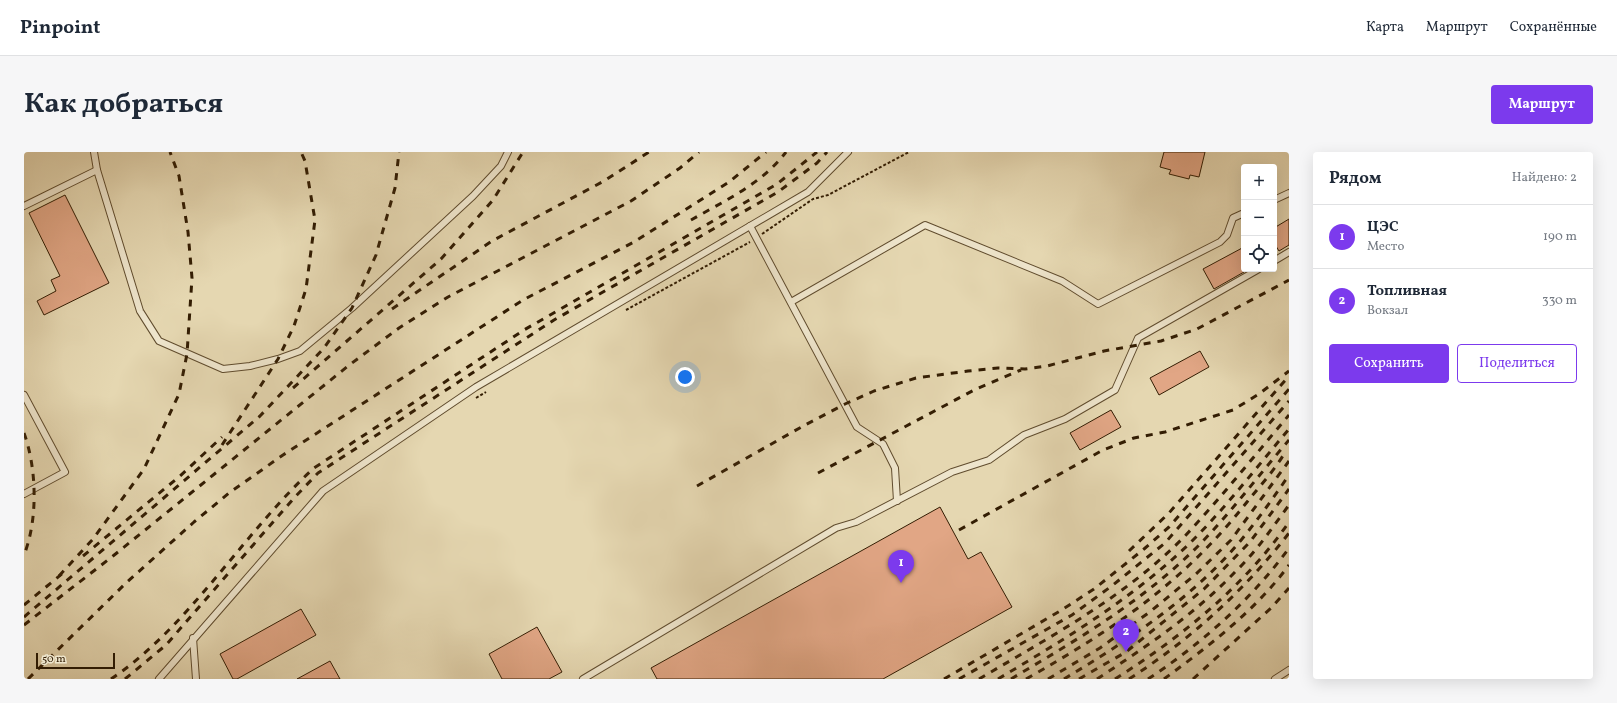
<!DOCTYPE html>
<html lang="ru">
<head>
<meta charset="utf-8">
<style>
	body { margin:0; font-family:Vollkorn,serif; background:#f6f6f7; color:#1f2937 }
	.controls { position:absolute; right:12px; top:12px; display:grid; overflow:hidden; border-radius:4px; box-shadow:0 4px 16px #0002 }
	.controls button { width:36px; height:36px; display:grid; place-items:center; padding:0; border:0; border-bottom:1px solid #e0e1e3; background:#fff; color:#1f2937; font:20px sans-serif }
	.scale { position:absolute; left:12px; bottom:10px; width:79px; box-sizing:border-box; padding-left:4px; border:2px solid #331d03; border-top:0; font-size:11px; line-height:14px; white-space:nowrap; color:#331d03; -webkit-text-stroke:3px #eee5cc; paint-order:stroke }
	.you { position:absolute; left:661px; top:225px; width:14px; height:14px; margin:-10px; border:3px solid #fff; border-radius:50%; background:#1a73e8; box-shadow:0 0 0 6px #1a73e833 }
	.badge { display:grid; place-items:center; width:26px; height:26px; border-radius:50%; background:#7c3aed; color:#fff; font-size:13px; font-weight:700 }
	.pin { position:absolute; translate:-50% -33px; filter:drop-shadow(0 1px 2px #0008) }
	.pin::after { content:''; position:absolute; top:21px; width:14px; height:12px; background:inherit; clip-path:polygon(0 0,100% 0,50% 100%) }
	.list { margin:0; padding:0; list-style:none }
	h2 { display:flex; justify-content:space-between; align-items:center; height:52px; margin:0; padding:0 16px; font-size:17px }
	h2 small { font-size:13px; font-weight:400; color:#747a83 }
	.list li { display:grid; grid-template-columns:26px 1fr auto; gap:12px; align-items:center; box-sizing:border-box; height:64px; padding:0 16px; border-top:1px solid #e0e1e3 }
	.list b { display:block; font-size:15px; white-space:nowrap }
	.list p { margin:0; font-size:13px; white-space:nowrap; color:#747a83 }
	.list em { font-size:13px; font-style:normal; color:#747a83 }
	.actions { display:flex; gap:8px; padding:12px 16px }
	.actions a { flex:1; padding:9px 0; border:1px solid #7c3aed; border-radius:4px; text-align:center; font-size:14px; color:#7c3aed }
	.actions .main { background:#7c3aed; color:#fff }
	.icon { flex:none; width:22px; height:22px; fill:none; stroke:currentColor; stroke-width:2; stroke-linecap:round; stroke-linejoin:round }
	.map { position:relative; flex:none; width:1265px; height:527px; overflow:hidden; border-radius:4px }
	header { display:flex; align-items:center; gap:24px; box-sizing:border-box; height:56px; padding:0 20px; background:#fff; border-bottom:1px solid #e0e1e3 }
	header strong { font-size:19px }
	nav { display:flex; gap:22px; margin-inline-start:auto; font-size:14px }
	.intro { display:flex; align-items:center; justify-content:space-between; box-sizing:border-box; height:96px; padding:0 24px }
	h1 { margin:0; font-size:28px }
	.button { padding:10px 18px; border-radius:4px; background:#7c3aed; color:#fff; font-size:14px; font-weight:700 }
	main { display:flex; gap:24px; padding:0 24px }
	aside { flex:1; background:#fff; border-radius:4px; box-shadow:0 4px 16px #0002 }
	.map>svg:first-child { display:block }
</style>
</head>
<body>
<header>
<strong>Pinpoint</strong>
<nav><a>Карта</a><a>Маршрут</a><a>Сохранённые</a></nav>
</header>
<div class="intro"><h1>Как добраться</h1><a class="button">Маршрут</a></div>
<main>
<div class="map">
<svg width="1265" height="527" viewBox="0 0 1265 527">
	<rect width="100%" height="100%" fill="#e5d7b1"/>
	<filter id="stains"><feTurbulence type="fractalNoise" baseFrequency=".005" numOctaves="4"/><feColorMatrix values="0 0 0 0 .2 0 0 0 0 .09 0 0 0 0 .02 0 0 0 .5 -.17"/></filter>
	<radialGradient id="worn" r=".72"><stop offset=".6" stop-color="#630" stop-opacity="0"/><stop offset="1" stop-color="#630" stop-opacity=".3"/></radialGradient>
	<g fill="#e1a685" stroke="#331d03">
		<polygon points="1140,0 1181,0 1175,25 1166,23 1165,27 1145,22 1147,18 1136,15"/>
		<polygon points="41,43 85,131 20,163 13,149 32,139 27,128 36,124 5,61"/>
		<polygon points="1265,67 1265,93 1255,99 1250,91 1250,76"/>
		<polygon points="1220,95 1220,120 1190,137 1179,117"/>
		<polygon points="1176,199 1185,215 1135,243 1126,226"/>
		<polygon points="1087,258 1097,275 1056,298 1046,281"/>
		<polygon points="916,355 944,407 957,400 988,455 859,527 633,527 627,516"/>
		<polygon points="277,457 292,483 213,527 209,527 196,502"/>
		<polygon points="513,475 538,520 525,527 478,527 465,502"/>
		<polygon points="306,509 316,527 273,527"/>
	</g>
	<g fill="none" stroke-linecap="round" stroke-linejoin="round">
		<g stroke="#604c2e" stroke-width="8">
			<g id="lane">
				<polyline points="70,0 73,18 116,159 135,189 199,217 226,214 254,207 276,199 328,156 449,44 477,14 484,0"/>
				<polyline points="1250,48 1265,41"/>
				<polyline points="0,54 73,18"/>
				<polyline points="726,74 833,275 859,292 871,316 873,349"/>
				<polyline points="1250,109 1265,100"/>
				<polyline points="767,150 901,73 1038,129 1074,152 1196,90 1203,83 1209,66 1220,61"/>
				<polyline points="0,243 41,320 0,342"/>
				<polyline points="169,486 172,527"/>
				<polyline points="135,527 299,339 452,235 784,40 824,0"/>
				<polyline points="559,527 812,376 832,370 928,320 965,308 1000,283 1041,267 1091,238 1114,186 1235,117"/>
				<polyline points="1251,527 1265,518"/>
			</g>
		</g>
		<g stroke="#331d03" stroke-width="2" stroke-dasharray="3 2" stroke-linecap="butt">
			<polyline points="738,82 789,47 804,43 885,0"/>
			<polyline points="602,158 726,90"/>
			<polyline points="452,246 462,240"/>
		</g>
		<use href="#lane" stroke="#eee5cc" stroke-width="6"/>
		<g stroke="#331d03" stroke-width="3" stroke-dasharray="7 7" stroke-linecap="butt">
			<path d="M 667,68 C 700,49 738,32 762,0"/>
			<polyline points="368,157 468,89 580,29 625,0"/>
			<polyline points="269,236 417,107 469,48 499,0"/>
			<path d="M 0,281 C 13,317 14,368 0,403"/>
			<polyline points="198,293 254,207 270,174 282,137 291,68 281,9 277,0"/>
			<polyline points="794,321 950,238 997,218"/>
			<polyline points="673,334 781,273 821,252 850,239 892,226 944,219 974,216 1001,217 1023,214 1080,199 1137,189 1173,177 1265,128"/>
			<polyline points="935,378 1079,298 1110,286 1141,280 1209,258 1235,242 1265,219"/>
			<polyline points="1105,399 1145,361 1265,224"/>
			<polyline points="59,404 156,324 198,285"/>
			<polyline points="35,424 69,387 120,317 155,242 163,202 168,126 164,80 155,24 146,0"/>
			<polyline points="0,453 39,421"/>
			<polyline points="0,465 236,264 300,196 328,156 352,103 371,36 375,0"/>
			<polyline points="0,473 89,404 324,214 375,176 424,145 607,49 656,16 675,0"/>
			<polyline points="4,527 102,431 170,370 205,341 259,303 499,148 610,90 705,30 742,0"/>
			<path d="M 87,527 C 166,474 219,381 290,316 L 500,178 L 753,32 L 793,0"/>
			<polyline points="101,527 142,493 270,346 294,321 530,168 754,40 793,11 803,0"/>
			<polyline points="920,527 1036,459 1070,437 1120,397 1145,375 1265,237"/>
			<polyline points="935,527 1048,463 1089,433 1141,391 1265,249"/>
			<path d="M 955,527 C 1026,485 1101,445 1160,385 C 1196,347 1231,303 1265,263"/>
			<path d="M 974,527 C 1041,487 1106,448 1163,394 C 1200,358 1232,316 1265,277"/>
			<path d="M 987,527 C 1051,489 1114,452 1168,400 C 1203,366 1233,325 1265,288"/>
			<path d="M 1002,527 C 1090,477 1159,431 1223,350 C 1235,335 1250,319 1260,302"/>
			<polyline points="1024,527 1076,496 1127,459 1172,422 1207,388 1265,309"/>
			<path d="M 1040,527 C 1105,488 1170,445 1218,387 C 1235,366 1250,345 1265,323"/>
			<polyline points="1055,527 1102,500 1180,437 1226,390 1265,337"/>
			<path d="M 1073,527 C 1122,495 1171,462 1211,420 C 1232,400 1248,376 1265,353"/>
			<path d="M 1091,527 C 1157,485 1220,435 1265,370"/>
			<path d="M 1105,527 C 1166,488 1221,438 1265,381"/>
			<path d="M 1124,527 C 1176,493 1229,446 1265,396"/>
			<path d="M 1140,527 C 1185,494 1232,458 1265,413"/>
			<polyline points="1169,527 1247,456 1265,436"/>
		</g>
	</g>
	<rect width="100%" height="100%" filter="url(#stains)"/>
	<rect width="100%" height="100%" fill="url(#worn)"/>
</svg>
<div class="controls">
<button>+</button>
<button>−</button>
<button><svg class="icon" aria-label="locate" viewBox="0 0 24 24"><circle cx="12" cy="12" r="6"/><path d="M12 2v4M12 18v4M2 12h4M18 12h4"/></svg></button>
</div>
<div class="scale">50 m</div>
<div class="you"></div>
<div class="pin badge" style="left:877px;top:431px">1</div>
<div class="pin badge" style="left:1102px;top:500px">2</div>
</div>
<aside>
<h2>Рядом<small>Найдено: 2</small></h2>
<ul class="list">
<li><span class="badge">1</span><div><b>ЦЭС</b><p>Место</p></div><em>190 m</em></li>
<li><span class="badge">2</span><div><b>Топливная</b><p>Вокзал</p></div><em>330 m</em></li>
</ul>
<div class="actions"><a class="main">Сохранить</a><a>Поделиться</a></div>
</aside>
</main>
</body>
</html>
